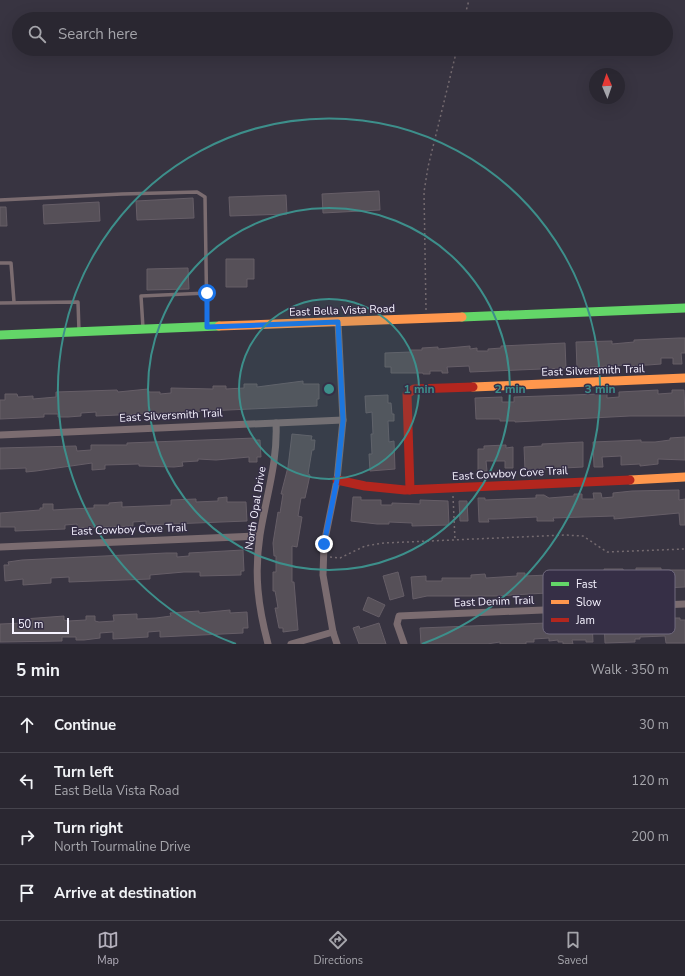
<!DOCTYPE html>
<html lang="en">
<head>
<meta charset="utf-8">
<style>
	body { margin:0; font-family:"Nunito Sans",sans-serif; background:#36333d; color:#f1f3f6 }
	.compass { position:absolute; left:589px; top:68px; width:36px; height:36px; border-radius:50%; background:#2a2731; box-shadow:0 4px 16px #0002; rotate:358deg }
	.scale { position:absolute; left:12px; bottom:10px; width:57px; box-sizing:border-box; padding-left:4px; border:2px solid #f6f3ff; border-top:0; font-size:11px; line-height:14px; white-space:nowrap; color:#f6f3ff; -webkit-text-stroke:3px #362f46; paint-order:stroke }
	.stop { position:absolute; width:12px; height:12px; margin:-9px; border:3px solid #1a73e8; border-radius:50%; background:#fff }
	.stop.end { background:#1a73e8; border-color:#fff; box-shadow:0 1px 4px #0008 }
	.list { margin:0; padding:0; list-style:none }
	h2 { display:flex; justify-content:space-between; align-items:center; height:52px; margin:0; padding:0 16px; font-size:17px }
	h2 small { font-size:13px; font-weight:400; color:#a5a5ab }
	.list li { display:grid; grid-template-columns:26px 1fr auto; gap:12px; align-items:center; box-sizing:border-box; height:56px; padding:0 16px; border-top:1px solid #46444d }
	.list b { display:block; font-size:15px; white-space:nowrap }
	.list p { margin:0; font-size:13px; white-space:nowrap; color:#a5a5ab }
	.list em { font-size:13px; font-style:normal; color:#a5a5ab }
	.icon { flex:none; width:22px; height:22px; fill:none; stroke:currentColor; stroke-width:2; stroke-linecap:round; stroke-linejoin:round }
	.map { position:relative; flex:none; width:685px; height:644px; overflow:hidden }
	.search { position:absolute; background:#2a2731; box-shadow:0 4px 16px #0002; left:12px; right:12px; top:12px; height:44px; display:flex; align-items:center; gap:10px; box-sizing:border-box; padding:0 14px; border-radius:22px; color:#a5a5ab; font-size:15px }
	.sheet { height:276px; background:#2a2731 }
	nav { display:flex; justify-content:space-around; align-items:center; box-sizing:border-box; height:56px; border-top:1px solid #46444d; background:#2a2731; font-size:11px; color:#a5a5ab }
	nav a { display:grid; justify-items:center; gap:2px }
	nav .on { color:#b4b0bc }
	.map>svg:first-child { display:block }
</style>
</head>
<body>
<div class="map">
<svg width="685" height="644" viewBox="0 0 685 644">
	<rect width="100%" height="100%" fill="#383441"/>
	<g fill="#565058" stroke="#665e67">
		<polygon points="379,191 380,210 323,213 322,194"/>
		<polygon points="286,195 287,214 230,216 229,197"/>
		<polygon points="193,198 194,218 137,220 136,201"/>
		<polygon points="99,202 100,221 44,224 43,205"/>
		<polygon points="0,207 6,207 7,226 0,226"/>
		<polygon points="226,259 254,259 254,279 247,279 247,287 226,287"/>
		<polygon points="188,268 189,289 147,290 147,269"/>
		<polygon points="679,338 685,338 685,353 681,353 682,364 673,364 673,358 661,358 661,364 648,365 624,366 624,365 577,368 576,342 612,341 612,344 634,342 634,340"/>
		<polygon points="565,343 566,368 470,372 469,366 447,367 448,373 442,373 442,371 430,371 430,374 423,374 423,373 391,373 391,367 385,367 385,353 411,352 411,350 422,350 422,348 438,347 438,349 470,346 470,349 477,348 477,351 488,351 488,349 501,348 501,346"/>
		<polygon points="303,381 303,384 319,384 319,399 317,399 317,406 96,416 96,412 81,413 81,416 68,417 58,417 58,414 44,414 44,417 0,419 0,400 5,400 5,394 17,394 18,397 33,396 33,399 56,397 56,392 117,390 118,392 148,389 149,392 160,392 160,394 171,393 171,388 213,389 213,386 226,386 226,389 244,388 244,384 257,384 257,387"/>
		<polygon points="658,390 658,394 672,393 672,390 684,390 685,416 630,416 515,422 515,421 500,421 500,419 476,419 475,398 502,397 502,402 514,402 514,397 600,394 600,392 607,392 607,398 619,397 619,392"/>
		<polygon points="388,395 388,403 391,403 392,414 394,414 394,421 388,421 389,442 394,441 395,469 370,471 369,454 372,454 371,434 373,434 372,412 366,413 365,396"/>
		<polygon points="292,434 312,436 311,440 315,440 314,450 312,450 308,474 310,475 305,498 301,498 298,516 302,517 297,547 292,546 292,582 294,582 298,630 283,632 283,628 279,628 275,608 278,608 276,596 275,591 273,591 273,572 276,572 276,556 274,556 273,543 278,512 280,513 283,494 281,494 288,467"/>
		<polygon points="685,437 685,460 658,459 658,464 640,466 640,464 621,465 621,456 602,457 603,467 594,467 593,442 641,440 641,442 655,442 670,440 670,438"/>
		<polygon points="255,438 255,440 260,440 261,457 257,457 257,462 249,462 249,457 216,460 198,459 198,461 182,462 183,466 174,467 139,466 139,464 105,465 105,469 92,470 92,463 36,471 26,472 26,468 0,469 0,448 76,446 77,451 91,450 91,445 127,445 127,443"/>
		<polygon points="583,442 583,467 525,470 524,447 542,446 542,444"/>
		<polygon points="506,445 506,448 513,447 513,468 505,468 505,461 486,461 487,471 478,471 478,449 484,449 484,446"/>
		<polygon points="679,490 679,500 685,499 685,525 680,525 679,513 614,519 614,516 553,518 554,521 537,521 537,517 495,519 488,519 489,522 479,522 478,498 485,498 485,500 536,498 536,495 544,495 549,498 574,496 574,494 582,494 582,499 594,499 593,493 601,493 602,498 613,497 613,493 632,491"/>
		<polygon points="227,497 227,502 246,502 247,521 146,525 146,521 133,522 133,526 77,528 77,524 65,525 65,529 15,531 15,527 0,527 0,513 40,510 40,508 43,508 43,504 53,504 53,510 69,509 94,508 94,505 109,505 109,503 122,502 122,507 171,505 171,500 196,499 196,502 218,501 218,498"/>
		<polygon points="353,497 361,497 361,500 381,500 381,505 392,505 392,503 420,504 420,500 448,501 449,525 412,526 412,523 389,522 389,524 377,524 351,521"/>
		<polygon points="459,501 467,501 468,521 460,521"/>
		<polygon points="243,550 244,571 241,571 241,575 200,576 200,572 184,572 150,575 150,579 69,582 69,577 51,578 51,583 23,585 23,579 5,581 4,565 9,565 8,562 22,560 166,553 177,553 177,557 189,556 189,553"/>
		<polygon points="636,568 661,568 661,570 685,570 685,587 598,591 597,572 604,572 604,569 623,569 624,572 636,571"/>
		<polygon points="562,571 575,571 575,574 582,574 582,591 495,596 427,596 413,599 411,577 426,576 426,581 442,581 442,578 471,578 471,575 485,574 486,578 517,576 517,573 525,573 525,576 548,575 548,572"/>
		<polygon points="398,572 404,596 390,600 383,576"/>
		<polygon points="368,597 385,605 379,617 363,610"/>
		<polygon points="230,610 230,613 247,612 248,628 243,628 243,633 160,637 160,631 148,632 148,637 113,639 113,632 100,633 100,638 84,640 76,640 76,637 62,637 62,641 0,642 0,624 24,623 24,619 64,616 64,620 68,621 86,620 86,616 95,616 95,621 99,622 114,621 113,615 137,614 137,619 156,618 171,616 170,613 199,611 199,613"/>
		<polygon points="648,618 680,618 680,620 685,620 685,643 666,643 665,636 640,637 640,639 635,639 635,642 605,643 604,622 618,620 648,620"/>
		<polygon points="571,621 571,623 592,621 593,642 586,642 586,640 572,640 573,644 563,644 563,642 558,642 558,640 549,641 549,638 534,639 534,642 526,642 526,644 500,644 500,642 487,644 421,644 420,628 547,623 547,625 563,624 563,622"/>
		<polygon points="379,623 386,644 359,644 353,628 359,626 360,629"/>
	</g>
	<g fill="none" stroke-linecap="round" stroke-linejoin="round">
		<g stroke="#746a6f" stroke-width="1.5" stroke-dasharray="2 3" stroke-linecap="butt">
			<polyline points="464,19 469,0"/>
			<polyline points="426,310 424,192 428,167 457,49"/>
			<polyline points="453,496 455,540"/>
			<polyline points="330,557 340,558 365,546 384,543 565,535 583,536 607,552 685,549"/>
		</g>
		<g stroke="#7b6c70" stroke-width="3.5">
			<polyline points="0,200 122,194 197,192 205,197 207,326"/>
			<polyline points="0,263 11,263 14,302"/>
			<polyline points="0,303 78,302 79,331"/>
			<polyline points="143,328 141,296 207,293"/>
		</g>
		<g stroke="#7b6c70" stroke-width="7">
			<polyline points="0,435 343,420"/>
			<polyline points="0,547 259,536"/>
			<path d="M 268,644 C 258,606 254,574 260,535 C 266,497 278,461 276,423"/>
			<polyline points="291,644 333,632"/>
			<polyline points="337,644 333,632 323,575 324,544 337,480 343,420 338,322"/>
			<polyline points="404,644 397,624 399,616 685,604"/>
		</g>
		<g stroke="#63d668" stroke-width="9">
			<polyline points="462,317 685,308"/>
			<polyline points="0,335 219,326"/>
		</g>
		<g stroke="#ff974d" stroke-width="9">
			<polyline points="219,326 462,317"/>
			<polyline points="473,387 685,378"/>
			<polyline points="630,480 685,477"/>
		</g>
		<g stroke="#b3261e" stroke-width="9">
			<polyline points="337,480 365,486 405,490 630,480"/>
			<polyline points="410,490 407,394 414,389 473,387"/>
		</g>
	</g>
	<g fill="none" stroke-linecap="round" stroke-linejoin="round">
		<polyline stroke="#1a73e8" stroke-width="5" points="207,293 207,327 338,322 343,420 337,480 324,544"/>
	</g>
	<circle cx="329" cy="389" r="90" fill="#3d8f8b" fill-opacity=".12"/>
	<g fill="none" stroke="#3d8f8b" stroke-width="2">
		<circle cx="329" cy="389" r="90"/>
		<circle cx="329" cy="389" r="181"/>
		<path d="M236 644A271 271 0 1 1 422 644"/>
	</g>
	<g text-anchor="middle" stroke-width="3" stroke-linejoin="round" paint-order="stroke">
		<g font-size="11" fill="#f6f3ff" stroke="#362f46">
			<text transform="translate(342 310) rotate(-2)" y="4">East Bella Vista Road</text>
			<text transform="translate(593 370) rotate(-2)" y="4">East Silversmith Trail</text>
			<text transform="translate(171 415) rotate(-3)" y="4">East Silversmith Trail</text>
			<text transform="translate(510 473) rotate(-3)" y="4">East Cowboy Cove Trail</text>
			<text transform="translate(255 508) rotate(-81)" y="4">North Opal Drive</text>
			<text transform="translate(129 529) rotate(-2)" y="4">East Cowboy Cove Trail</text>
			<text transform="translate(494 601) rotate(-2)" y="4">East Denim Trail</text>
		</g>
	</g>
	<rect x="543" y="570" width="132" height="64" rx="6" fill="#362f46" stroke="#706a7e" stroke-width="1"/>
	<rect x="551" y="582" width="18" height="4" fill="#63d668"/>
	<rect x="551" y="600" width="18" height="4" fill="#ff974d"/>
	<rect x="551" y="618" width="18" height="4" fill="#b3261e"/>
	<g font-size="11" fill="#f6f3ff">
		<text x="576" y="588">Fast</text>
		<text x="576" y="606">Slow</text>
		<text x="576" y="624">Jam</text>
	</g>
	<circle cx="329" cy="389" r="6" fill="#3d8f8b" stroke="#362f46" stroke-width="2"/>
	<g font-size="12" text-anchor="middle" font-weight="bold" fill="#3d8f8b" stroke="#362f46" stroke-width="3" stroke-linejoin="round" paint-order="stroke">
		<text x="419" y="393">1 min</text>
		<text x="510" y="393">2 min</text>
		<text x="600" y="393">3 min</text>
	</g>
</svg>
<svg class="compass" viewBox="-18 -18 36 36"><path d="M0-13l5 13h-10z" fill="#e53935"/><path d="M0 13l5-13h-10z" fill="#a5a5ab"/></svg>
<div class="scale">50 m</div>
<div class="stop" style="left:207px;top:293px"></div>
<div class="stop end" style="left:324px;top:544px"></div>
<div class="search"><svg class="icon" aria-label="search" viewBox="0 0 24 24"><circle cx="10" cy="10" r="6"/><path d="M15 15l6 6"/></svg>Search here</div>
</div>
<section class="sheet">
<h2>5 min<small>Walk · 350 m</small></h2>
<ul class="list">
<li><svg class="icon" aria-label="ahead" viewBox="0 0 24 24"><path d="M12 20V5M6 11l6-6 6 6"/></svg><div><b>Continue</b></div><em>30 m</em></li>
<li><svg class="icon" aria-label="left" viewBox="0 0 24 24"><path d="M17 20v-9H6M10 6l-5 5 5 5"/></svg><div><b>Turn left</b><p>East Bella Vista Road</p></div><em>120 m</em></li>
<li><svg class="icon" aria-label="right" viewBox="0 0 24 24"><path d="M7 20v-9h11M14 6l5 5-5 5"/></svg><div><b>Turn right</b><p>North Tourmaline Drive</p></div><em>200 m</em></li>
<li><svg class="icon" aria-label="arrive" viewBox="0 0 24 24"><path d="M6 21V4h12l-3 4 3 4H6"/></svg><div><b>Arrive at destination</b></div></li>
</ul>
</section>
<nav>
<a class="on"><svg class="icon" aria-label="map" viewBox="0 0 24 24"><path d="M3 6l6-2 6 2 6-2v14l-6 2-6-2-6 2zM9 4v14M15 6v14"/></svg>Map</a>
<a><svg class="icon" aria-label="directions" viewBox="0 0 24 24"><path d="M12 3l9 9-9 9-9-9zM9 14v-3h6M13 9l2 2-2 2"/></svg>Directions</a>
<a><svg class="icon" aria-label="saved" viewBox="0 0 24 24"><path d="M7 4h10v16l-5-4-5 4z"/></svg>Saved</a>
</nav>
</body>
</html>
